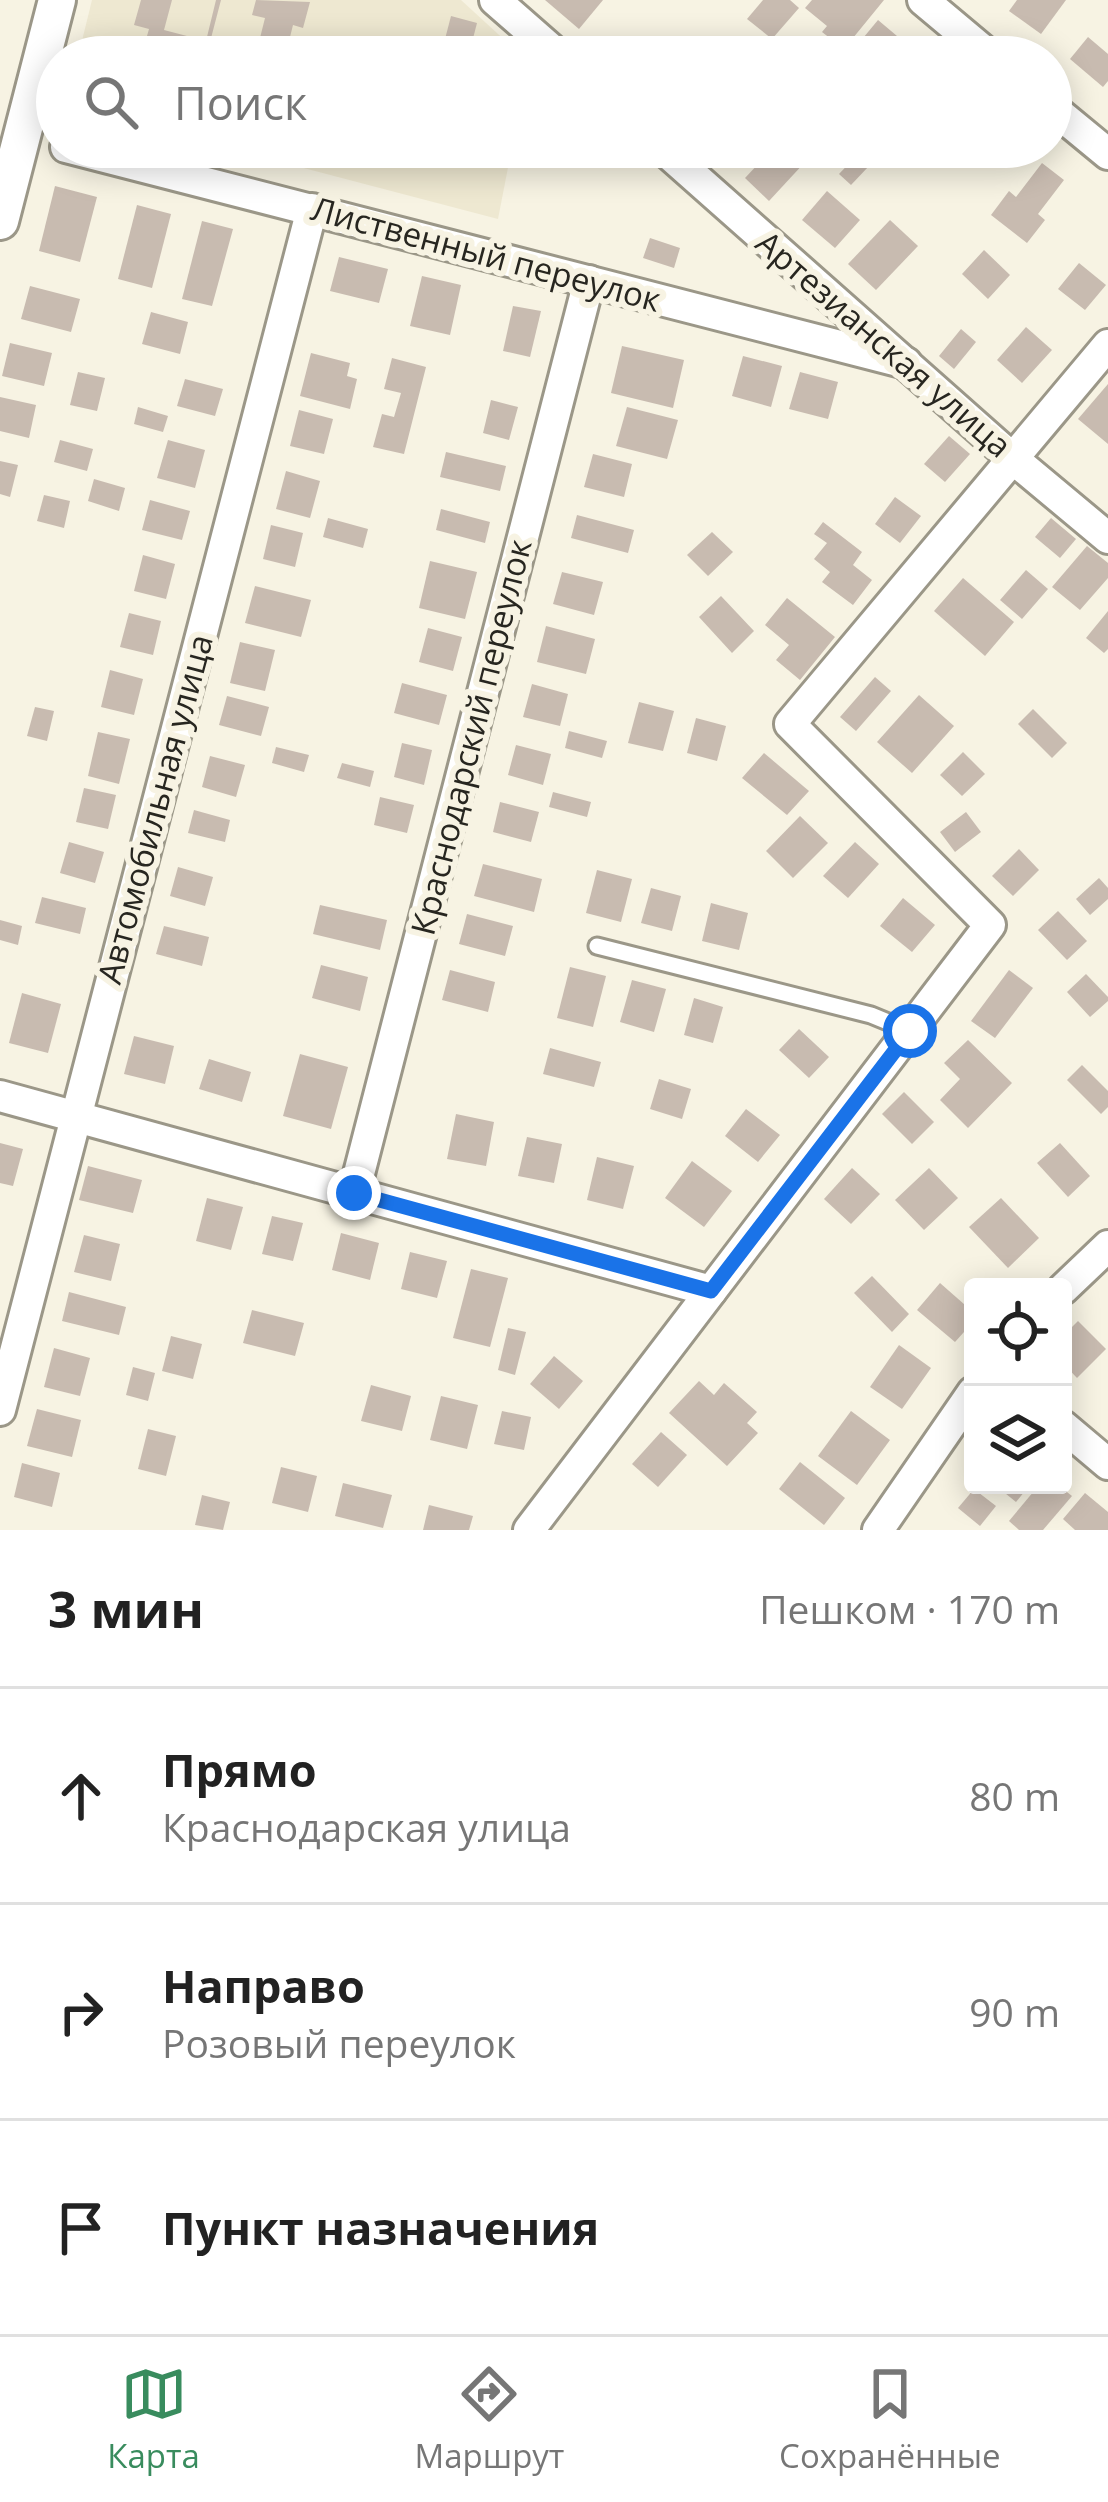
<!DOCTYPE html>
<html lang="ru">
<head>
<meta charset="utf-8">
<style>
	body { margin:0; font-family:"Open Sans",sans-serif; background:#f6f6f6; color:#222 }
	.controls { position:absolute; right:36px; bottom:36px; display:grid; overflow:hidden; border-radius:12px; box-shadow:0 6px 30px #0003 }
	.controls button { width:108px; height:108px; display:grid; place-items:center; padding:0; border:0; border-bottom:3px solid #e0e0e0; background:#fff; color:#222; font:60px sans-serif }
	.stop { position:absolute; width:36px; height:36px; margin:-27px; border:9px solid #1a73e8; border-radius:50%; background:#fff }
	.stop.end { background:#1a73e8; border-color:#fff; box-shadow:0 3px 12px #0008 }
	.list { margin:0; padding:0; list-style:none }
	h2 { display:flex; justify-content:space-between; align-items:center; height:156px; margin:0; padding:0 48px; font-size:51px }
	h2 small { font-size:39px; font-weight:400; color:#767676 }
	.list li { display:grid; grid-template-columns:78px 1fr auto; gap:36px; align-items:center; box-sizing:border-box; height:216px; padding:0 48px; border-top:3px solid #e0e0e0 }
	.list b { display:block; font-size:45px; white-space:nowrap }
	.list p { margin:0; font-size:39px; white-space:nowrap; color:#767676 }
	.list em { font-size:39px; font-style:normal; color:#767676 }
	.icon { flex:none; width:66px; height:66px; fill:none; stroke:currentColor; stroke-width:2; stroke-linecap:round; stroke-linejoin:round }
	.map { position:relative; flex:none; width:1108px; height:1530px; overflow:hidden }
	.search { position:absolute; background:#fff; box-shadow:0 6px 30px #0003; left:36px; right:36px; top:36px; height:132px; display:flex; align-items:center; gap:30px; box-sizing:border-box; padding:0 42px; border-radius:66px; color:#767676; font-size:45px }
	.sheet { height:804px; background:#fff }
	nav { display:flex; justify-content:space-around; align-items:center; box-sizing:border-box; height:168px; border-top:3px solid #e0e0e0; background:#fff; font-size:33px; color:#767676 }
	nav a { display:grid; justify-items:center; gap:6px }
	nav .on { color:#398c5e }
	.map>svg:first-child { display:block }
</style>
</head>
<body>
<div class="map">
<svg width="1108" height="1530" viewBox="0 0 1108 1530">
	<rect width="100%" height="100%" fill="#f7f3e3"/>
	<g fill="#eee8d1">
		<polygon points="92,0 461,0 523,57 78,57"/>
		<polygon points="223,147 512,147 498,219"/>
	</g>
	<g fill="#c8bbb0">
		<polygon points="141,0 172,0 164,30 206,41 216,0 221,0 210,42 256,54 265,18 252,15 256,0 310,2 303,28 293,25 285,57 138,57 140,49 143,50 149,29 134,25"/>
		<polygon points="545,0 603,0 579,29"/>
		<polygon points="763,0 790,0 799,8 772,39 747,19"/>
		<polygon points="812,0 884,0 844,49 822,32 827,26 805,8"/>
		<polygon points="1017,0 1066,0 1041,34 1009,11"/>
		<polygon points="451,16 477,23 470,50 444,43"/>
		<polygon points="878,20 922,57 864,57 854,49"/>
		<polygon points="1088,37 1108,54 1108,81 1103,87 1070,59"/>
		<polygon points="414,39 440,46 437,57 409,57"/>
		<polygon points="714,147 747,147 733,163"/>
		<polygon points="774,147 791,147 806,161 769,201 745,178"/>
		<polygon points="952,147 988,147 972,165"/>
		<polygon points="857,155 869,166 851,185 839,174"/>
		<polygon points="1042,163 1064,180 1038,214 1045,220 1027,243 991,215 1009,191 1016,197"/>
		<polygon points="55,186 97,197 80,262 39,251"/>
		<polygon points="827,191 860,220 835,248 802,220"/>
		<polygon points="137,205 171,214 152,288 118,279"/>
		<polygon points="890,220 918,246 876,290 848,264"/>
		<polygon points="202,221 233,229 212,306 182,299"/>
		<polygon points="650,238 680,248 674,268 643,258"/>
		<polygon points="984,250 1010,275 988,299 962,274"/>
		<polygon points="339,257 388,269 379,303 330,291"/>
		<polygon points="1079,263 1106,285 1085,310 1058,289"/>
		<polygon points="422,276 461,285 450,335 410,326"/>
		<polygon points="30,286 80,299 71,332 21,319"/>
		<polygon points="513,306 541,311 530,357 503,351"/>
		<polygon points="151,312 188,322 180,354 142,344"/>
		<polygon points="1026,327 1052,350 1022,383 997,360"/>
		<polygon points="961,329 976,342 954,369 939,356"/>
		<polygon points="10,343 52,353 44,386 2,376"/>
		<polygon points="622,346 684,360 673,408 611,393"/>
		<polygon points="311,353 350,363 347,376 357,379 350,409 300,396"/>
		<polygon points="743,356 782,366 771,407 732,396"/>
		<polygon points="392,358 426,367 404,454 373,447 382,414 394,417 401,393 384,389"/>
		<polygon points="78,372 105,378 97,411 70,405"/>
		<polygon points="800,372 838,382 828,419 789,409"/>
		<polygon points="185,379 223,389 215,416 177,406"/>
		<polygon points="1108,384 1108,444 1078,419"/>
		<polygon points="0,397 36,405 29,438 0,431"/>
		<polygon points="491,400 518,407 509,440 483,433"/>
		<polygon points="138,407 168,416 163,432 134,424"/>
		<polygon points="627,407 678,420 667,459 616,446"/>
		<polygon points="299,410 333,419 324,454 290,446"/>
		<polygon points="949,436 970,454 945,482 924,464"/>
		<polygon points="60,440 93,449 87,471 54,462"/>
		<polygon points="168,440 205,450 195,488 157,478"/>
		<polygon points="446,452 506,466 500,491 440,477"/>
		<polygon points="593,454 632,464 624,497 584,487"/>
		<polygon points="0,461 18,465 10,497 0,494"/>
		<polygon points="286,471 320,481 310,518 276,509"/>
		<polygon points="94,479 125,488 119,511 88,501"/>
		<polygon points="44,495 70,501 64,528 37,521"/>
		<polygon points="895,497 921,516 900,543 875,524"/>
		<polygon points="150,500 190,511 182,540 142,530"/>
		<polygon points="441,509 490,522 485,543 436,530"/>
		<polygon points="577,515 634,530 628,553 571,538"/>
		<polygon points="328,518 368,529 363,548 323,537"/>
		<polygon points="1051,518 1076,539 1060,558 1035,537"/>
		<polygon points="823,522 862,552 853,565 872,580 853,605 822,582 830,572 814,559 827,543 814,534"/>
		<polygon points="271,525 303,533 295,567 263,559"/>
		<polygon points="712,532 733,552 708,576 687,555"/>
		<polygon points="1087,546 1108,563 1108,578 1080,610 1052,587"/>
		<polygon points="143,555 175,564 166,599 134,591"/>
		<polygon points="430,561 477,572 465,619 419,608"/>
		<polygon points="1026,570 1048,589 1022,619 1000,600"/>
		<polygon points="562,572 603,582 594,615 553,604"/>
		<polygon points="963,578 1014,622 985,656 934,611"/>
		<polygon points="255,586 311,600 301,637 245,623"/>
		<polygon points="721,596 754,631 732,653 699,617"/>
		<polygon points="787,598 835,637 800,680 776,660 789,645 765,625"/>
		<polygon points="1108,611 1108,649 1104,653 1086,638"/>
		<polygon points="129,613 161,621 153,655 120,647"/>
		<polygon points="546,626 595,639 586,674 537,662"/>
		<polygon points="428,628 462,637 453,671 419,662"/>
		<polygon points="240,642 275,650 265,691 230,683"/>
		<polygon points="110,670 143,679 134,715 101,707"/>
		<polygon points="875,677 891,691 856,731 840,717"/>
		<polygon points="402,683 447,695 439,725 394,713"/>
		<polygon points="532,684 568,694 560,726 523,717"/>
		<polygon points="919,695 954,726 912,773 877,742"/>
		<polygon points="227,696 269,707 261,736 219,725"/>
		<polygon points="639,702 674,711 663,751 628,743"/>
		<polygon points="35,707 54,711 47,741 27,736"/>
		<polygon points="1033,709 1067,743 1052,758 1018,724"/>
		<polygon points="696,718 726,726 717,761 687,753"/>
		<polygon points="569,731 607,741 602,758 565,748"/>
		<polygon points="98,732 130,739 119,784 88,776"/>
		<polygon points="402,743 432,750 424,785 394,777"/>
		<polygon points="516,745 551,754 543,785 508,775"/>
		<polygon points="276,747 309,755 304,772 272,763"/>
		<polygon points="963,752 985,774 962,796 940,775"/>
		<polygon points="764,753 809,791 787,815 742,778"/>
		<polygon points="210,756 245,765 236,797 202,787"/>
		<polygon points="342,763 374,771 370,787 337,778"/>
		<polygon points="84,788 116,795 108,829 76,822"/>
		<polygon points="553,792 591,802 587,817 549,807"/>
		<polygon points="380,797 414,805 407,833 374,825"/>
		<polygon points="500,802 539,812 531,842 493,832"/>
		<polygon points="194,810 230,820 225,842 188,833"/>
		<polygon points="966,812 981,832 955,852 940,832"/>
		<polygon points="800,816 828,843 793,878 766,851"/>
		<polygon points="69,842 104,852 95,883 60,873"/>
		<polygon points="855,842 879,864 848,898 823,876"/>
		<polygon points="1019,849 1039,870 1013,896 992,876"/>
		<polygon points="483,864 542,879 534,912 474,896"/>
		<polygon points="178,867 213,877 205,906 170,896"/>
		<polygon points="597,870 632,879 621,922 586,913"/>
		<polygon points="1099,878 1108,888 1108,899 1090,915 1076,899"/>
		<polygon points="651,888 681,896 672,931 641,923"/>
		<polygon points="42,897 86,908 80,934 35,923"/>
		<polygon points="903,898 935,925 912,952 880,926"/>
		<polygon points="711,903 748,913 739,950 702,941"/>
		<polygon points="320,905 387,920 380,950 313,934"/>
		<polygon points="1058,911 1087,941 1067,960 1038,930"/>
		<polygon points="467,914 513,926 505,956 459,944"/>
		<polygon points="0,920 22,926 18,945 0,940"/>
		<polygon points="164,926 209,937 202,966 156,954"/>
		<polygon points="321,965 368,977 360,1011 312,998"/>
		<polygon points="570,967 606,976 593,1027 557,1018"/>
		<polygon points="450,970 495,982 488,1012 442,1000"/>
		<polygon points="1009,970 1033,988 995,1038 971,1021"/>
		<polygon points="1086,974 1108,997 1108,1001 1090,1017 1067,992"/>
		<polygon points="632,980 666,989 654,1032 620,1022"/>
		<polygon points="22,993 61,1004 48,1053 9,1043"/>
		<polygon points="694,998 723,1007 713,1043 684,1035"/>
		<polygon points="799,1029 829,1057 809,1078 779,1050"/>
		<polygon points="134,1036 174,1046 165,1084 124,1074"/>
		<polygon points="968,1040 1012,1083 968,1128 940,1100 960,1079 944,1063"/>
		<polygon points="550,1048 601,1062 594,1087 543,1074"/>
		<polygon points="300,1054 348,1067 331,1129 283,1116"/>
		<polygon points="209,1059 251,1072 242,1102 199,1089"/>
		<polygon points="1082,1065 1108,1091 1108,1107 1101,1114 1067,1080"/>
		<polygon points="659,1079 691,1089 682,1119 650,1109"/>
		<polygon points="904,1092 934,1122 912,1144 882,1114"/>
		<polygon points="746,1109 780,1135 758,1162 725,1136"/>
		<polygon points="456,1114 494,1122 486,1166 447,1159"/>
		<polygon points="527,1137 562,1144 554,1183 518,1176"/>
		<polygon points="0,1143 23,1149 13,1186 0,1183"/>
		<polygon points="1060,1143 1090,1176 1068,1197 1037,1163"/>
		<polygon points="597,1157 634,1166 623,1209 587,1200"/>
		<polygon points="692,1161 732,1191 704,1227 665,1198"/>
		<polygon points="88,1166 142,1180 133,1213 79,1200"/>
		<polygon points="852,1168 880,1194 851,1224 824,1199"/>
		<polygon points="929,1168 958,1198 924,1230 895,1200"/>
		<polygon points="207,1198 243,1207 231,1250 196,1241"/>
		<polygon points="1001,1198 1039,1238 1008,1268 969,1227"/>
		<polygon points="272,1216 303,1223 293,1261 262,1254"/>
		<polygon points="341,1233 379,1243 370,1280 332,1270"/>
		<polygon points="84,1235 120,1244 111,1281 74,1272"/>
		<polygon points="410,1252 447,1261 437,1298 401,1289"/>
		<polygon points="471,1269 508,1278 490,1347 453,1338"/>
		<polygon points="872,1276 909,1314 892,1332 854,1293"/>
		<polygon points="940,1283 973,1312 973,1322 955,1342 917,1310"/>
		<polygon points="69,1292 126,1307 119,1335 62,1321"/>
		<polygon points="252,1310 304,1323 295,1356 243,1343"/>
		<polygon points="1078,1321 1106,1349 1077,1378 1063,1363 1063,1336"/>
		<polygon points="508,1328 526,1332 515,1375 498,1370"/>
		<polygon points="171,1336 202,1344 193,1379 162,1371"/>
		<polygon points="899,1345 931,1368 902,1409 870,1387"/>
		<polygon points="54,1348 90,1358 80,1396 44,1387"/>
		<polygon points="554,1356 583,1381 559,1409 530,1384"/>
		<polygon points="133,1367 155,1373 148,1401 126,1395"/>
		<polygon points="699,1381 714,1395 724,1383 757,1412 747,1423 758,1433 727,1466 669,1413"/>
		<polygon points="371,1385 411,1396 402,1431 361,1421"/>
		<polygon points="441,1396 478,1405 467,1449 430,1440"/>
		<polygon points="37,1409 81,1420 72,1457 27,1446"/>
		<polygon points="502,1411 531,1417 524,1450 494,1444"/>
		<polygon points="851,1411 890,1440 857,1485 818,1456"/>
		<polygon points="148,1429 176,1436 166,1476 138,1469"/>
		<polygon points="661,1432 687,1455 658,1487 632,1464"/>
		<polygon points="800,1462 845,1498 824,1525 779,1489"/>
		<polygon points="22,1463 60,1473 52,1507 14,1497"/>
		<polygon points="281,1467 317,1476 308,1512 272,1503"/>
		<polygon points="343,1483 392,1495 383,1528 335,1516"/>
		<polygon points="995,1485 1030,1485 1016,1502"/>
		<polygon points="1039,1485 1058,1485 1072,1496 1043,1530 1019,1530 1009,1521"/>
		<polygon points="974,1489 996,1506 980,1526 958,1508"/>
		<polygon points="1085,1493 1108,1512 1108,1530 1075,1530 1063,1519"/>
		<polygon points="202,1495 230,1502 223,1530 195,1525"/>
		<polygon points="429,1505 473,1516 469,1530 423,1530"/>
	</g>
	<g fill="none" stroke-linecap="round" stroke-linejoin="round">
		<g stroke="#9b9788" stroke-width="21">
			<polyline id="service" points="597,946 871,1015 910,1031"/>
		</g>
		<g stroke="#9b9788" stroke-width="36">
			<g id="minor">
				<polyline points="495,0 560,57"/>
				<polyline points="923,0 991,57"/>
				<polyline points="1051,107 1108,154"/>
				<polyline points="66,147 906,363"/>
				<polyline points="661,147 1011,457 1108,538"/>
				<polyline points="0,1096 711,1291"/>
				<polyline points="354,1193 589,281"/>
				<polyline points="1063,1289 1108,1246"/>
				<polyline points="0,1410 312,209"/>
				<polyline points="1063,1426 1108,1464"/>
				<polyline points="529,1530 990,925 790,724 1108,345"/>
				<polyline points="878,1530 973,1392"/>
			</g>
		</g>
		<g stroke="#9b9788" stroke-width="42">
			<polyline id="tertiary" points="0,221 57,0"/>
		</g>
		<use href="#service" stroke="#fff" stroke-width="15"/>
		<use href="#minor" stroke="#fff" stroke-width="30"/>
		<use href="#tertiary" stroke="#fff" stroke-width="36"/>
	</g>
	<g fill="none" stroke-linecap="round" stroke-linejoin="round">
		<polyline stroke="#1a73e8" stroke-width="15" points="354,1193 711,1291 910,1031"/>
	</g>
	<g text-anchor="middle" stroke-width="12" stroke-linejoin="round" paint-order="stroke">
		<g font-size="33" fill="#272620" stroke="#f7f3e3">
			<text transform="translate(486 254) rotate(15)" y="12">Лиственный переулок</text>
			<text transform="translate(884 344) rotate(41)" y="12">Артезианская улица</text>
			<text transform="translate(471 737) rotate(-76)" y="12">Краснодарский переулок</text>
			<text transform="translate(155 809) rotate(-75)" y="12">Автомобильная улица</text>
		</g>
	</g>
</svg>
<div class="controls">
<button><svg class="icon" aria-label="locate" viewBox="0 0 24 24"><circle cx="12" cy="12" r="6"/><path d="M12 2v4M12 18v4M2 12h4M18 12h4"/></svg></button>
<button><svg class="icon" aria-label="layers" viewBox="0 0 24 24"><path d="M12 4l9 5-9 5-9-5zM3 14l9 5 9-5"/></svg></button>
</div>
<div class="stop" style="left:910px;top:1031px"></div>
<div class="stop end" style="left:354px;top:1193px"></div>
<div class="search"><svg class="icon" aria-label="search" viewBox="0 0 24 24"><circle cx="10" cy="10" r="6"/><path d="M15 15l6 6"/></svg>Поиск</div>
</div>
<section class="sheet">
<h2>3 мин<small>Пешком · 170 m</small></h2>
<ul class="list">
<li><svg class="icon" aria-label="ahead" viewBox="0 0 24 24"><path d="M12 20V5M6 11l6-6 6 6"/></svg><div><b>Прямо</b><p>Краснодарская улица</p></div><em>80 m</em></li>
<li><svg class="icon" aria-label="right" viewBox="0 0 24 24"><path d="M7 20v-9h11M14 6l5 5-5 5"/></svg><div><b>Направо</b><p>Розовый переулок</p></div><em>90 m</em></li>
<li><svg class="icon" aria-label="arrive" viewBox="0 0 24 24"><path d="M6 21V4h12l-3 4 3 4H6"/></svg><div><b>Пункт назначения</b></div></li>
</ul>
</section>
<nav>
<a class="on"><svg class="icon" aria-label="map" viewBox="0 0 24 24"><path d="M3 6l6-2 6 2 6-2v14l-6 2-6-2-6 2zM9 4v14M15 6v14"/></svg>Карта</a>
<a><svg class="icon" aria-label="directions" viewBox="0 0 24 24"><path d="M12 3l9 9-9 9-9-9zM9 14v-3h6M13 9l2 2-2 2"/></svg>Маршрут</a>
<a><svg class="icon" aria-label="saved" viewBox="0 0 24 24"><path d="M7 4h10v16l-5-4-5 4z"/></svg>Сохранённые</a>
</nav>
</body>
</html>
